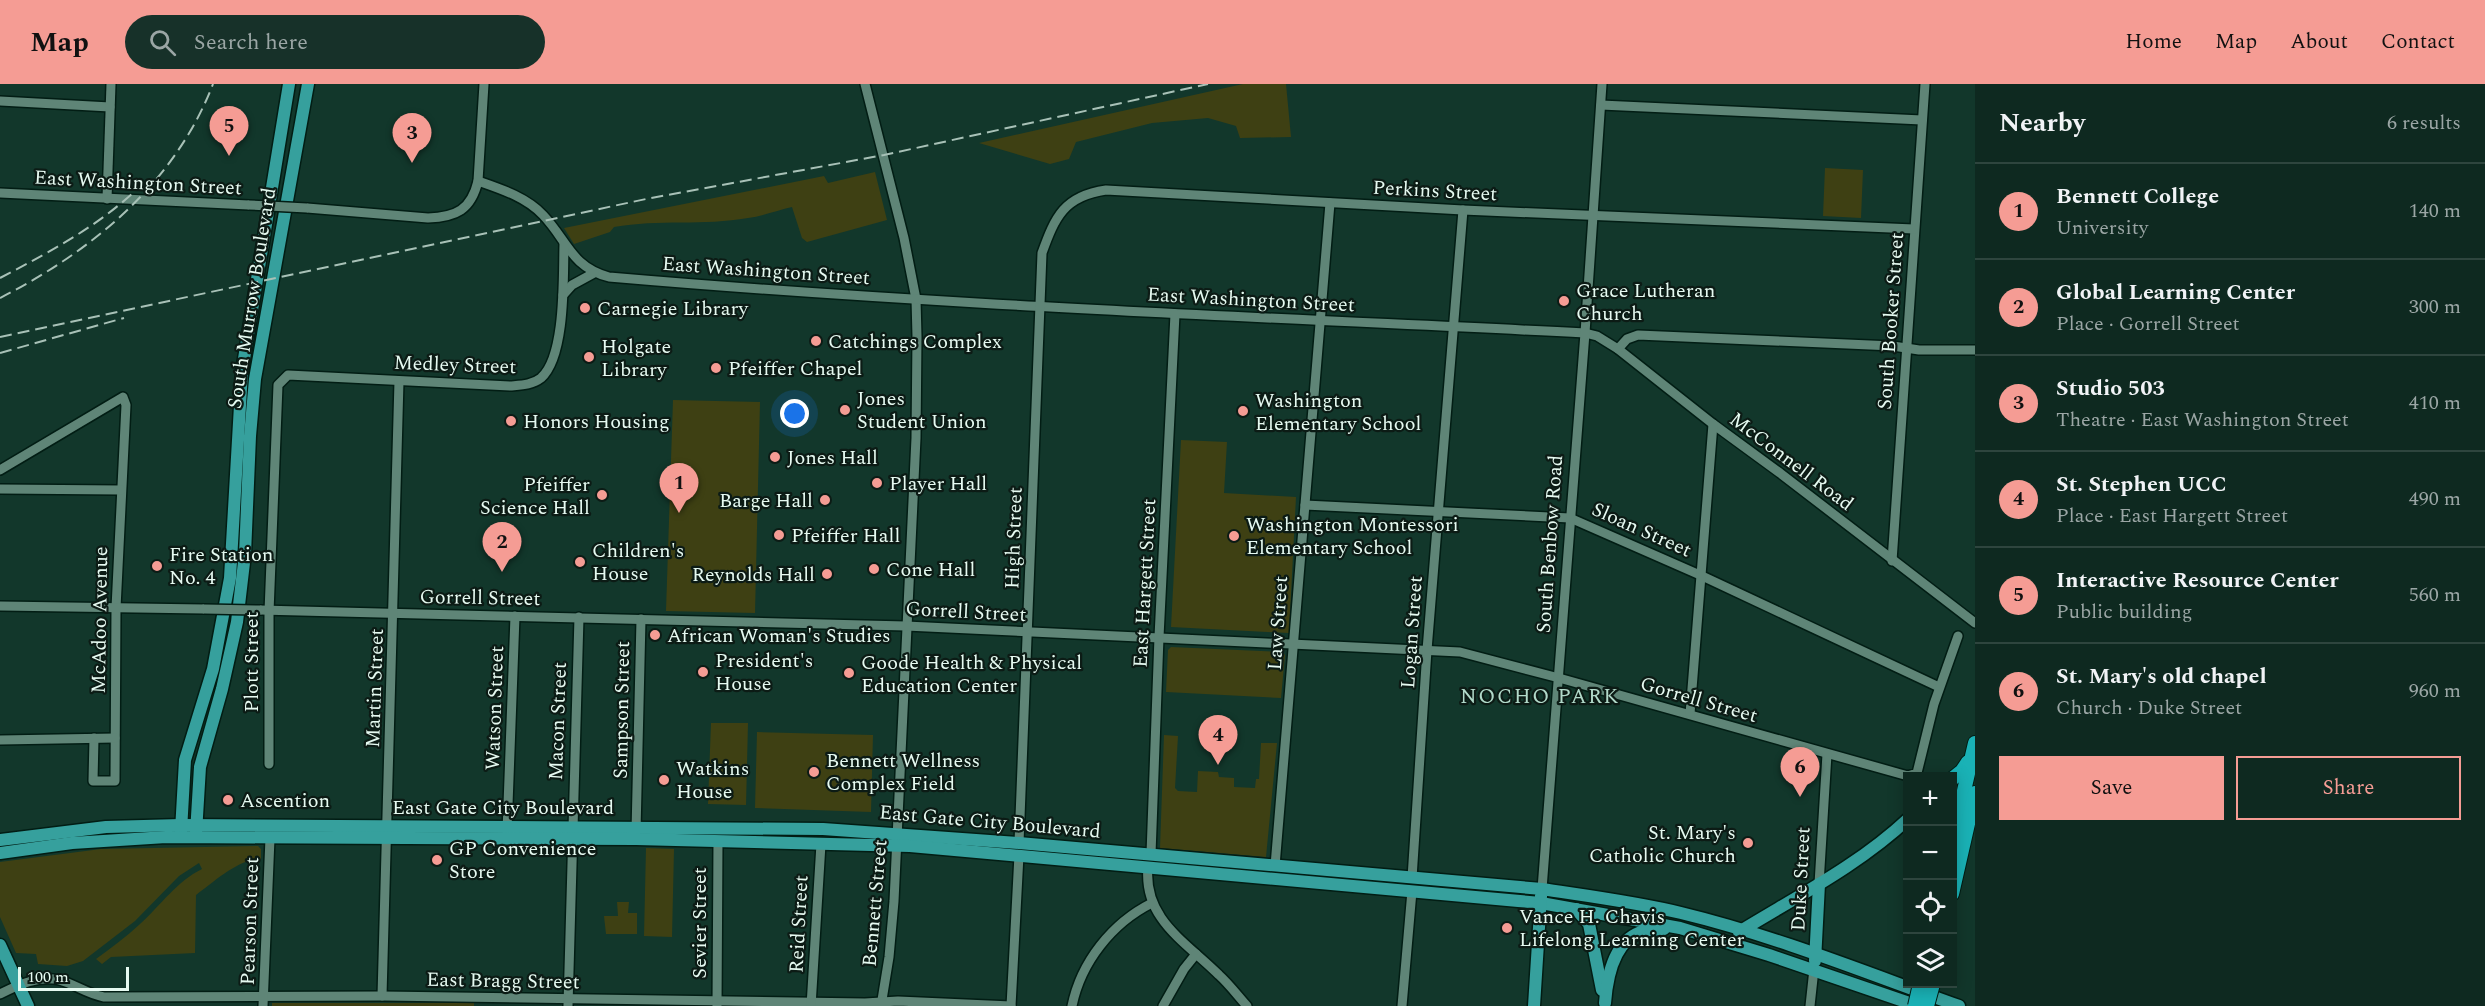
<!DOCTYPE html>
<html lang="en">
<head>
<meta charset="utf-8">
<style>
	body { margin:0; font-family:Spectral,serif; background:#173129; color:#f1f3f6 }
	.controls { position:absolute; right:18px; bottom:18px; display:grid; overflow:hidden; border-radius:0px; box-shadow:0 3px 15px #0003 }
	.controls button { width:54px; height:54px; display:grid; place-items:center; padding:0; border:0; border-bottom:2px solid #2e453e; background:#0e2920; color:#f1f3f6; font:30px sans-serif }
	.scale { position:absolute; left:18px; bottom:15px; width:111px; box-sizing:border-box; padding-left:6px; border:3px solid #e6faf1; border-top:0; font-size:16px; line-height:21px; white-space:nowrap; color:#e6faf1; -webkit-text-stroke:4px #0c1b15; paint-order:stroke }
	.you { position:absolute; left:795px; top:330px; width:21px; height:21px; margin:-15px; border:4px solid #fff; border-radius:50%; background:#1a73e8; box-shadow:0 0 0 9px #1a73e833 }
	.badge { display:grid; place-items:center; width:39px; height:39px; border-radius:50%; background:#f59c94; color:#111; font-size:20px; font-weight:700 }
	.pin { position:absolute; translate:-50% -50px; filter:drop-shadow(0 2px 3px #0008) }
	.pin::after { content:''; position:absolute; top:32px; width:21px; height:18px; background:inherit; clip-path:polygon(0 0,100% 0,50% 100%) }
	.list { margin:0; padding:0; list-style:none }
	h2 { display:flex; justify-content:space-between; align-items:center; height:78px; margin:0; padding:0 24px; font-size:26px }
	h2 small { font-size:20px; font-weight:400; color:#9ba6a5 }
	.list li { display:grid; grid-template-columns:39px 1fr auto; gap:18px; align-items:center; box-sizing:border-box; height:96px; padding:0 24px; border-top:2px solid #2e453e }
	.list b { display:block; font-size:22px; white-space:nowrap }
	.list p { margin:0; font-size:20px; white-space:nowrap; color:#9ba6a5 }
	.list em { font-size:20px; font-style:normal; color:#9ba6a5 }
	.actions { display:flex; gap:12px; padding:18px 24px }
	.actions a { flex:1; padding:14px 0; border:2px solid #f59c94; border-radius:0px; text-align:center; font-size:21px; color:#f59c94 }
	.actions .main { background:#f59c94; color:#111 }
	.icon { flex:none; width:33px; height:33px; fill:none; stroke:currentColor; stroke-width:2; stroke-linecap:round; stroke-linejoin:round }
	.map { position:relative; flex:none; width:1975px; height:922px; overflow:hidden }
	header { display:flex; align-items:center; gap:36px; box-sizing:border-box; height:84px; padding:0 30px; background:#f59c94; color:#111 }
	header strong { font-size:28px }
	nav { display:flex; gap:33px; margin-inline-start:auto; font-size:21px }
	.search { width:420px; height:54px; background:#173129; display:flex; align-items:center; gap:15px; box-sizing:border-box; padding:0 21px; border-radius:33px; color:#9ba6a5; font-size:22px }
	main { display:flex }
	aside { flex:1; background:#0e2920 }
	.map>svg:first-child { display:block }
</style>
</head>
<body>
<header>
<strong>Map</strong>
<div class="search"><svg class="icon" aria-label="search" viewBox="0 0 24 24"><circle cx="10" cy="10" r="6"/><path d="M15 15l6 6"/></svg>Search here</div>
<nav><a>Home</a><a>Map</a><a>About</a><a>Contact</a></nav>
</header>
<main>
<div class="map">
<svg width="1975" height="922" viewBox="0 0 1975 922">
	<rect width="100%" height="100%" fill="#12372b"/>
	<g fill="#3e4013">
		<polygon points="1243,0 1286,0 1291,53 1240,54 1236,42 1208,34 1152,39 1076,58 1069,75 1050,80 979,59"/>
		<polygon points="1825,84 1863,86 1861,134 1823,132"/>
		<path d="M 875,88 L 887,136 L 807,158 L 802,154 L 792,123 C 778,126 763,132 748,134 C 704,142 658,135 614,143 L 610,148 L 574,160 L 564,144 L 824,92 L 828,99 Z"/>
		<polygon points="673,316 760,318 755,529 666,527"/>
		<polygon points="1181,356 1227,358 1224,409 1296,413 1289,549 1171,543"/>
		<polygon points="1171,563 1282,568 1285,571 1281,614 1166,608 1168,566"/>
		<polygon points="711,639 748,639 746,721 708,720"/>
		<polygon points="757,648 873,651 871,728 755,724"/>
		<polygon points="1164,651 1178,652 1175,704 1178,707 1197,708 1198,687 1218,688 1219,693 1234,694 1234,703 1255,704 1256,695 1259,695 1261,659 1277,659 1266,773 1160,764"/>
		<path d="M 258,762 L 261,765 L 261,775 C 238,775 214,798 196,811 L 195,869 L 111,873 L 102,880 L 96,875 C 111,864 126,853 140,840 C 161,821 177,797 202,785 L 199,779 L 179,792 L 135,837 L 83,877 L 67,882 L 38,880 L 36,870 L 16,869 L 0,833 L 0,778 L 101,765 Z"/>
		<polygon points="646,764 674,765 672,853 644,852"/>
		<polygon points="617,818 629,818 628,829 637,829 637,850 606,850 604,832 618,832"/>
		<rect x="272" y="919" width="202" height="3"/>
	</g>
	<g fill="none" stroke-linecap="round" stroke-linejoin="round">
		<g stroke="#021d14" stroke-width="12">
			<g id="minor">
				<polyline points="865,0 904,154 916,215 917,253 916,354 894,817 889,873 881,922"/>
				<polyline points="0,17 110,23"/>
				<polyline points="1601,21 1922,36"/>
				<path d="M 478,97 C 501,105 526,113 543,131 C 567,156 571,183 609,193 C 933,221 1260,233 1585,249 L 1597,252 L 1618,265 L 1713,340 L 1780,389 L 1975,539"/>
				<polyline points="0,109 249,121"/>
				<polyline points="107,115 111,0"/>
				<path d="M 307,124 L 428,134 C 456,133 471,126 478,97 L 484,0"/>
				<polyline points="563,211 572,201 594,189"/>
				<polyline points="1618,265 1627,255 1638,251 1893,262 1919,266 1975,266"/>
				<polyline points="0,386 123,313 126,321 116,524 115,697 93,697 94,654"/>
				<polyline points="0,405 121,406"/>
				<polyline points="1305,421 1570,434 1700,491 1939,603"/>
				<polyline points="1892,477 1925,0"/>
				<polyline points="0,522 204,525"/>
				<polyline points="260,526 906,542 1460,568 1559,594 1908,692 1917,689 1934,620 1958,552"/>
				<polyline points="1690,630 1713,340"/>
				<polyline points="0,656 115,654"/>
				<path d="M 269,680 L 269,528 L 278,301 L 288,291 L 510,302 C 521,301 532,301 541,294 C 566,272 563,193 564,160"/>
				<polyline points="507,748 515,532"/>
				<polyline points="636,748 641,535"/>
				<path d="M 1019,759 L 1042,169 C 1055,133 1064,112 1106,106 L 1463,126 L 1914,145"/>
				<polyline points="1151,770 1159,553 1175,230"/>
				<polyline points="1275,782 1330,119"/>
				<path d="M 1148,783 C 1143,835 1186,858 1219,891 C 1229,900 1238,912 1247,922"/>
				<polyline points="1412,794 1427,566 1463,126"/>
				<polyline points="1819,800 1827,670"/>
				<polyline points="1542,805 1585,249 1602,0"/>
				<path d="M 0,910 C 18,901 39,891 59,896 C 75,900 87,910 104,913 L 382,912 L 865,919 L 898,917 L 1011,922"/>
				<polyline points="382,912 399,297"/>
				<polyline points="263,922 270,754"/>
				<polyline points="568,922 579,533"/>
				<polyline points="717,922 718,757"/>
				<polyline points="811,922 821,760"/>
				<polyline points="1011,922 1019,771"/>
				<path d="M 1072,922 C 1081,878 1112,839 1152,819"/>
				<polyline points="1163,922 1184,885 1196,870"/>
				<polyline points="1402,922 1412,807"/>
				<polyline points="1810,922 1814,885"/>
			</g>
		</g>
		<g stroke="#021d14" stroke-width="15">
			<g id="major">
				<polyline points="181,747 185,676 213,585 230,494 242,287 289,0"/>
				<polyline points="196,749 200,683 222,605 237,538 245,470 250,352 255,295 308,0"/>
				<path d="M 0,756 L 106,743 L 181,741 L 823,745 L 1019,759 L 1542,805 C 1588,812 1636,818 1681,829 C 1776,852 1867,889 1959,922"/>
				<polyline points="0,769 72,759 166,753 636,755 910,762 1541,819 1680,844 1769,871 1918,922"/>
				<polyline points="1576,825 1589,840 1602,906"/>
				<path d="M 1739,848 C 1796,813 1859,781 1908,735"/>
				<polyline points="0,861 28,922"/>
				<polyline points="1815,877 1819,800"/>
				<path d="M 1605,919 C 1607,893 1614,855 1644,847 C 1650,845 1658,846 1664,845"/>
				<polyline points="1534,922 1541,812"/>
			</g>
		</g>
		<g stroke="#021d14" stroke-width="16">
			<g id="highway">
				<polyline points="1952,695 1962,687 1968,678"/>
				<polyline points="1952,759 1975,659"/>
				<polyline points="1952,810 1975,709"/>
			</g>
		</g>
		<use href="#minor" stroke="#5f8577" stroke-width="9"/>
		<use href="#major" stroke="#36a09d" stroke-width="12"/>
		<use href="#highway" stroke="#1ab2b6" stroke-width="14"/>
		<g stroke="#a8c1b7" stroke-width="2" stroke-dasharray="12 6" stroke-linecap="butt">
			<path d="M 0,194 C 48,169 93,145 133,109"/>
			<path d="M 0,214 C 92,167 175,99 213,0"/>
			<polyline points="0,253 646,115 884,71 1208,0"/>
			<polyline points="0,269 124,234"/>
		</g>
		<g stroke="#021d14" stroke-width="12" stroke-linecap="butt">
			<g id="minor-bridge">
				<polyline points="249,121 307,124"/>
				<polyline points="204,525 260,526"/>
			</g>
		</g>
		<g stroke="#021d14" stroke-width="16" stroke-linecap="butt">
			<g id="highway-bridge">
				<polyline points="1915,922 1920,900"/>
				<polyline points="1927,922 1933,900"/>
			</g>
		</g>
		<use href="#minor-bridge" stroke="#5f8577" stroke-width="9"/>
		<use href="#highway-bridge" stroke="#1ab2b6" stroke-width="14"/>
	</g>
	<g fill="#f59c94" stroke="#0c1b15" stroke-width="2">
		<circle cx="1564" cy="217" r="6"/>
		<circle cx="585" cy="224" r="6"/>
		<circle cx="816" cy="257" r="6"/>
		<circle cx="589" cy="273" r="6"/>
		<circle cx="716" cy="284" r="6"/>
		<circle cx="845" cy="326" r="6"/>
		<circle cx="1243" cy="327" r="6"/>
		<circle cx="511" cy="337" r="6"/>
		<circle cx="775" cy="373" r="6"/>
		<circle cx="877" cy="399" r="6"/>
		<circle cx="602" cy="411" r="6"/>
		<circle cx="825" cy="416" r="6"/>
		<circle cx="779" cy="451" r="6"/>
		<circle cx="1234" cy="452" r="6"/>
		<circle cx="580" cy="478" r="6"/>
		<circle cx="157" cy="482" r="6"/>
		<circle cx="874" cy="485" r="6"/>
		<circle cx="827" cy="490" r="6"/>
		<circle cx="655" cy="551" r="6"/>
		<circle cx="703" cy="588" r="6"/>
		<circle cx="849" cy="589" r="6"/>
		<circle cx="814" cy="688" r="6"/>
		<circle cx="664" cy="696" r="6"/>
		<circle cx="228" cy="716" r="6"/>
		<circle cx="1748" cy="759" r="6"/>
		<circle cx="437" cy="776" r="6"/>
		<circle cx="1507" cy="844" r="6"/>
	</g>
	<g text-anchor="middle" stroke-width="4.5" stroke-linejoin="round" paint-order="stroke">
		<g font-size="20" fill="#e6faf1" stroke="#0c1b15">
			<text transform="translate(138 98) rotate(3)" y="7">East Washington Street</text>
			<text transform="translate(1435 106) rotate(3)" y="7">Perkins Street</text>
			<text transform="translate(766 186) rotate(4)" y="7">East Washington Street</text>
			<text transform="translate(251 214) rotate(-81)" y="7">South Murrow Boulevard</text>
			<text transform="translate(1251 215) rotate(3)" y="7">East Washington Street</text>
			<text transform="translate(1890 237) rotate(-86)" y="7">South Booker Street</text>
			<text transform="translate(455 280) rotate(2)" y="7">Medley Street</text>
			<text transform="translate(1792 377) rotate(37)" y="7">McConnell Road</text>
			<text transform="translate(1642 445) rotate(24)" y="7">Sloan Street</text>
			<text transform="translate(1013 454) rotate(-88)" y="7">High Street</text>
			<text transform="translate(1549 460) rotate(-86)" y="7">South Benbow Road</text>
			<text transform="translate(1144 499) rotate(-87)" y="7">East Hargett Street</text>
			<text transform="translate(480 513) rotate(1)" y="7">Gorrell Street</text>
			<text transform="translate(966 527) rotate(3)" y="7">Gorrell Street</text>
			<text transform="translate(99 536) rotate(-89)" y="7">McAdoo Avenue</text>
			<text transform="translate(1277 539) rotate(-86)" y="7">Law Street</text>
			<text transform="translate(1411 548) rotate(-86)" y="7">Logan Street</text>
			<text transform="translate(251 578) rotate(-90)" y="7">Plott Street</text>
			<text transform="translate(374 604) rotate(-88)" y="7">Martin Street</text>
			<text transform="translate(1699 615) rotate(16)" y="7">Gorrell Street</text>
			<text transform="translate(494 624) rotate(-88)" y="7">Watson Street</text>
			<text transform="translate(621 626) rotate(-89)" y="7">Sampson Street</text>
			<text transform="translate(557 637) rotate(-88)" y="7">Macon Street</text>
			<text x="503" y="730">East Gate City Boulevard</text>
			<text transform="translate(990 737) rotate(5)" y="7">East Gate City Boulevard</text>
			<text transform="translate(1800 795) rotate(-87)" y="7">Duke Street</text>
			<text transform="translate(874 819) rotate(-85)" y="7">Bennett Street</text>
			<text transform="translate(249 837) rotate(-88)" y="7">Pearson Street</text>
			<text transform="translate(699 839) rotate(-90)" y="7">Sevier Street</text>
			<text transform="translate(798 840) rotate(-87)" y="7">Reid Street</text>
			<text transform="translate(503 896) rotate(1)" y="7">East Bragg Street</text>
		</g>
		<g font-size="20" fill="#e6faf1" stroke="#0c1b15" text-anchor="start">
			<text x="1576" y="213">Grace Lutheran<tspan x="1576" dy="23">Church</tspan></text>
			<text x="597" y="231">Carnegie Library</text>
			<text x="828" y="264">Catchings Complex</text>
			<text x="601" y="269">Holgate<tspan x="601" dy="23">Library</tspan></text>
			<text x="728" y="291">Pfeiffer Chapel</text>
			<text x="857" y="321">Jones<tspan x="857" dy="23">Student Union</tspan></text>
			<text x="1255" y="323">Washington<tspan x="1255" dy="23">Elementary School</tspan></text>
			<text x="523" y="344">Honors Housing</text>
			<text x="787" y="380">Jones Hall</text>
			<text x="889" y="406">Player Hall</text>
			<text x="590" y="407" text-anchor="end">Pfeiffer<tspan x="590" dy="23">Science Hall</tspan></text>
			<text x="813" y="423" text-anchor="end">Barge Hall</text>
			<text x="1246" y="447">Washington Montessori<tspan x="1246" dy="23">Elementary School</tspan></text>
			<text x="791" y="458">Pfeiffer Hall</text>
			<text x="592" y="473">Children's<tspan x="592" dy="23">House</tspan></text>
			<text x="169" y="477">Fire Station<tspan x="169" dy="23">No. 4</tspan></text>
			<text x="886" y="492">Cone Hall</text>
			<text x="815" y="497" text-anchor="end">Reynolds Hall</text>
			<text x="667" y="558">African Woman's Studies</text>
			<text x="715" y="583">President's<tspan x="715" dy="23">House</tspan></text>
			<text x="861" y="585">Goode Health &amp; Physical<tspan x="861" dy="23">Education Center</tspan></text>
			<text x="826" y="683">Bennett Wellness<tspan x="826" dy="23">Complex Field</tspan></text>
			<text x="676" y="691">Watkins<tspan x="676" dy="23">House</tspan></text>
			<text x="240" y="723">Ascention</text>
			<text x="1736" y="755" text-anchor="end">St. Mary's<tspan x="1736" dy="23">Catholic Church</tspan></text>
			<text x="449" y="771">GP Convenience<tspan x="449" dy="23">Store</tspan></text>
			<text x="1519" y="839">Vance H. Chavis<tspan x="1519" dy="23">Lifelong Learning Center</tspan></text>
		</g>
		<g font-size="21" letter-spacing="1.5" fill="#b1d9c9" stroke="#0c1b15">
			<text x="1540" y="619">NOCHO PARK</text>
		</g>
	</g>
</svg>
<div class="controls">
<button>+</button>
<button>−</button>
<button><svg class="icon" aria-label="locate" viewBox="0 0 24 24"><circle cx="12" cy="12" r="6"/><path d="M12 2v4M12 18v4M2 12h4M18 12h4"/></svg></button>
<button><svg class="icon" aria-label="layers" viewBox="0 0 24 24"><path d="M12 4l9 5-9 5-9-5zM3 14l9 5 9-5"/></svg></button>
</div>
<div class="scale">100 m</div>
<div class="you"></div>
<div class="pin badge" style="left:679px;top:429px">1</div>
<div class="pin badge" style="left:502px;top:488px">2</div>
<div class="pin badge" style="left:412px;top:79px">3</div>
<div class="pin badge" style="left:1218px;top:681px">4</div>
<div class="pin badge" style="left:229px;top:72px">5</div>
<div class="pin badge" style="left:1800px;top:713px">6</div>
</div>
<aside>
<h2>Nearby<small>6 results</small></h2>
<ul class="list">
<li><span class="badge">1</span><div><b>Bennett College</b><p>University</p></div><em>140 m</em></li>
<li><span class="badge">2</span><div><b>Global Learning Center</b><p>Place · Gorrell Street</p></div><em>300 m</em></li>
<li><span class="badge">3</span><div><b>Studio 503</b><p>Theatre · East Washington Street</p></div><em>410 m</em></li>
<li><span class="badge">4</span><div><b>St. Stephen UCC</b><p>Place · East Hargett Street</p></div><em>490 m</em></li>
<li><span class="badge">5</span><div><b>Interactive Resource Center</b><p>Public building</p></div><em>560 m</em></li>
<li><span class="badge">6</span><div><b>St. Mary's old chapel</b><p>Church · Duke Street</p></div><em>960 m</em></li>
</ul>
<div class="actions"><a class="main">Save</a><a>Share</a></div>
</aside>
</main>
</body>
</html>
